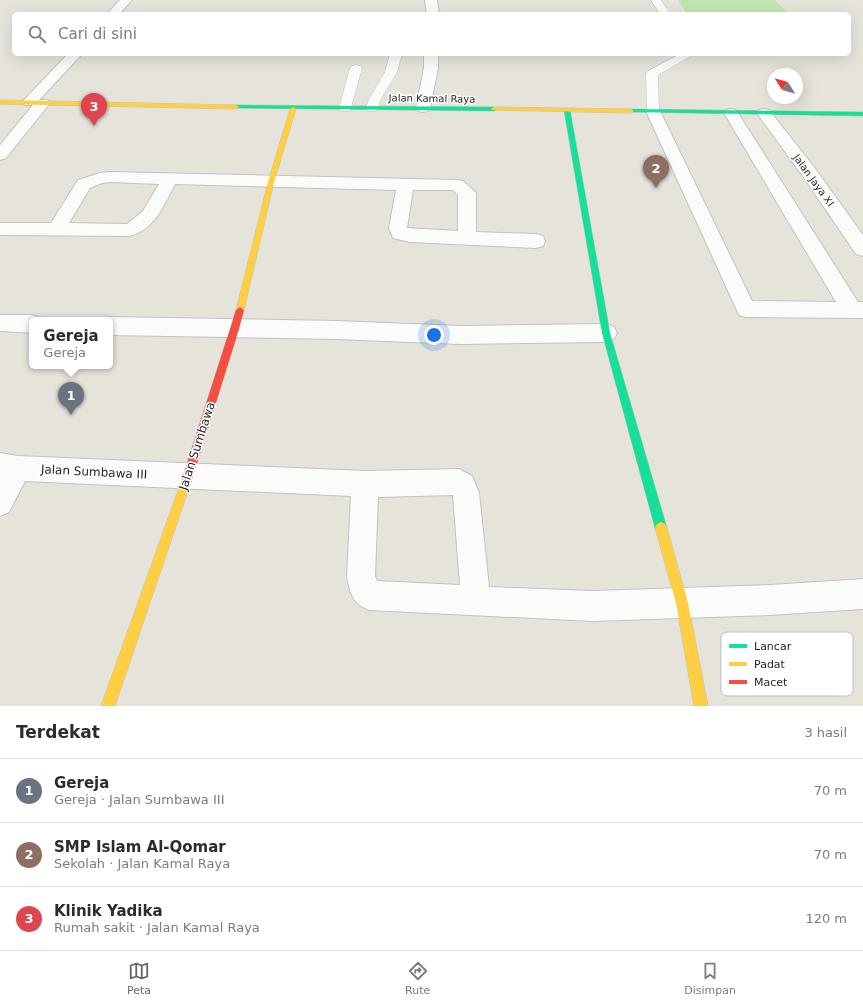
<!DOCTYPE html>
<html lang="id">
<head>
<meta charset="utf-8">
<style>
	body { margin:0; font-family:"DejaVu Sans",sans-serif; background:#f2f2f3; color:#2b2b33 }
	.compass { position:absolute; left:767px; top:68px; width:36px; height:36px; border-radius:50%; background:#fff; box-shadow:0 4px 16px #0002; rotate:307deg }
	.you { position:absolute; left:434px; top:335px; width:14px; height:14px; margin:-10px; border:3px solid #fff; border-radius:50%; background:#1a73e8; box-shadow:0 0 0 6px #1a73e833 }
	.badge { display:grid; place-items:center; width:26px; height:26px; border-radius:50%; background:#696865; color:#fff; font-size:13px; font-weight:700 }
	.pin { position:absolute; translate:-50% -33px; filter:drop-shadow(0 1px 2px #0008) }
	.pin::after { content:''; position:absolute; top:21px; width:14px; height:12px; background:inherit; clip-path:polygon(0 0,100% 0,50% 100%) }
	.popup { position:absolute; left:29px; top:317px; width:84px; height:52px; box-sizing:border-box; display:grid; place-content:center; border-radius:6px; background:#fff; filter:drop-shadow(0 1px 3px #0005); font-size:13px; white-space:nowrap; color:#7c7c81 }
	.popup b { font-size:15px; color:#2b2b33 }
	.popup::after { content:''; position:absolute; left:50%; top:100%; margin-left:-8px; border:8px solid transparent; border-top-color:#fff }
	.list { margin:0; padding:0; list-style:none }
	h2 { display:flex; justify-content:space-between; align-items:center; height:52px; margin:0; padding:0 16px; font-size:17px }
	h2 small { font-size:13px; font-weight:400; color:#7c7c81 }
	.list li { display:grid; grid-template-columns:26px 1fr auto; gap:12px; align-items:center; box-sizing:border-box; height:64px; padding:0 16px; border-top:1px solid #e1e1e2 }
	.list b { display:block; font-size:15px; white-space:nowrap }
	.list p { margin:0; font-size:13px; white-space:nowrap; color:#7c7c81 }
	.list em { font-size:13px; font-style:normal; color:#7c7c81 }
	.icon { flex:none; width:22px; height:22px; fill:none; stroke:currentColor; stroke-width:2; stroke-linecap:round; stroke-linejoin:round }
	.map { position:relative; flex:none; width:863px; height:706px; overflow:hidden }
	.search { position:absolute; background:#fff; box-shadow:0 4px 16px #0002; left:12px; right:12px; top:12px; height:44px; display:flex; align-items:center; gap:10px; box-sizing:border-box; padding:0 14px; border-radius:6px; color:#7c7c81; font-size:15px }
	.sheet { height:244px; background:#fff }
	nav { display:flex; justify-content:space-around; align-items:center; box-sizing:border-box; height:56px; border-top:1px solid #e1e1e2; background:#fff; font-size:11px; color:#7c7c81 }
	nav a { display:grid; justify-items:center; gap:2px }
	nav .on { color:#696865 }
	.map>svg:first-child { display:block }
</style>
</head>
<body>
<div class="map">
<svg width="863" height="706" viewBox="0 0 863 706">
	<rect width="100%" height="100%" fill="#e6e3db"/>
	<polygon fill="#c2e5b0" points="678,0 775,0 789,14 687,14"/>
	<g fill="none" stroke-linecap="round" stroke-linejoin="round">
		<g stroke="#c2c2c2" stroke-width="1">
			<g id="lane">
				<polygon points="651,0 661,0 670,14 660,14"/>
				<polygon points="390,54 402,54 397,72 381,99 376,111 368,111 366,108 369,99 385,72"/>
				<polygon points="680,54 694,54 658,75 659,111 658,114 648,114 647,111 646,74 648,71"/>
				<polygon points="356,65 360,66 362,68 351,108 349,111 341,111 339,108 350,68 352,66"/>
			</g>
		</g>
		<g stroke="#c2c2c2" stroke-width="2">
			<g id="street">
				<polygon points="120,0 132,0 119,14 107,14"/>
				<polygon points="425,0 437,0 439,14 427,14"/>
				<polygon points="68,54 82,54 39,100 48,100 50,103 6,158 0,160 0,145 33,105 24,105 22,102"/>
				<polygon points="424,54 438,54 438,68 430,108 428,111 423,112 418,111 416,108 424,68"/>
				<polygon points="653,107 658,108 660,111 752,301 836,302 724,113 726,110 731,109 736,110 738,113 858,302 863,302 863,318 746,317 739,315 646,111 648,108"/>
				<polygon points="764,109 769,110 814,167 863,235 863,256 856,254 802,175 757,113 759,110"/>
				<path d="M 110,172 L 457,180 L 463,181 L 476,193 L 476,232 L 536,234 L 543,236 L 545,241 L 543,246 L 536,248 L 410,242 L 393,238 L 389,228 L 396,190 L 175,184 C 164,205 155,229 130,236 L 0,235 L 0,223 L 51,223 L 78,180 L 100,173 ZM 110,182 L 159,184 L 143,211 L 127,224 L 69,223 L 90,188 L 102,183 ZM 413,190 L 453,190 L 458,195 L 458,231 L 407,228 Z"/>
				<polygon points="0,315 32,315 39,318 41,320 32,320 32,333 0,331"/>
				<polygon points="110,317 337,321 461,326 606,324 614,327 617,333 614,339 606,342 461,344 337,339 110,335 110,320 102,320"/>
				<path d="M 0,453 L 18,456 L 365,471 L 459,469 L 472,476 L 479,493 L 489,587 L 593,591 L 770,585 L 863,579 L 863,609 L 770,615 L 593,621 L 369,610 C 352,603 350,593 347,576 L 351,496 L 25,481 L 9,512 L 0,516 ZM 453,495 L 460,585 L 377,581 L 375,576 L 378,497 Z"/>
			</g>
		</g>
		<g stroke="#c2c2c2" stroke-width="1">
			<g id="fast">
				<polygon points="236,105 494,107 497,109 494,111 234,108 233,107"/>
				<polygon points="567,108 570,110 610,333 667,528 665,532 661,534 657,532 655,528 602,333 564,110"/>
				<polygon points="631,109 863,112 863,116 629,112 629,110"/>
			</g>
		</g>
		<g stroke="#c2c2c2" stroke-width="1">
			<g id="slow">
				<polygon points="0,100 236,105 239,107 236,109 0,104"/>
				<polygon points="293,107 296,109 274,182 244,310 240,313 236,310 268,182 290,109"/>
				<polygon points="494,107 631,109 634,111 631,113 492,110 491,109"/>
				<polygon points="187,474 191,475 192,479 115,706 101,706 182,479 183,475"/>
				<polygon points="661,522 665,524 667,528 688,603 708,706 694,706 676,603 655,528 657,524"/>
			</g>
		</g>
		<g stroke="#c2c2c2" stroke-width="1">
			<polygon id="jam" points="240,307 244,310 239,329 192,479 191,483 187,484 183,483 182,479 236,310"/>
		</g>
		<use href="#lane" fill="#fbfbfa" fill-rule="evenodd"/>
		<use href="#street" fill="#fbfbfa" fill-rule="evenodd"/>
		<use href="#fast" fill="#16e098" fill-rule="evenodd"/>
		<use href="#slow" fill="#ffcf43" fill-rule="evenodd"/>
		<use href="#jam" fill="#f24e42" fill-rule="evenodd"/>
	</g>
	<g text-anchor="middle" stroke-width="3" stroke-linejoin="round" paint-order="stroke">
		<g font-size="10" fill="#262626" stroke="#fff">
			<text transform="translate(432 98) rotate(1)" y="4">Jalan Kamal Raya</text>
			<text transform="translate(814 180) rotate(54)" y="4">Jalan Jaya XI</text>
		</g>
		<g font-size="12" fill="#262626" stroke="#fff">
			<text transform="translate(197 446) rotate(-72)" y="4">Jalan Sumbawa</text>
			<text transform="translate(94 472) rotate(3)" y="4">Jalan Sumbawa III</text>
		</g>
	</g>
	<rect x="721" y="632" width="132" height="64" rx="6" fill="#fff" stroke="#bebebe" stroke-width="1"/>
	<rect x="729" y="644" width="18" height="4" fill="#16e098"/>
	<rect x="729" y="662" width="18" height="4" fill="#ffcf43"/>
	<rect x="729" y="680" width="18" height="4" fill="#f24e42"/>
	<g font-size="11" fill="#262626">
		<text x="754" y="650">Lancar</text>
		<text x="754" y="668">Padat</text>
		<text x="754" y="686">Macet</text>
	</g>
</svg>
<svg class="compass" viewBox="-18 -18 36 36"><path d="M0-13l5 13h-10z" fill="#e53935"/><path d="M0 13l5-13h-10z" fill="#7c7c81"/></svg>
<div class="you"></div>
<div class="pin badge" style="left:71px;top:415px;background:#6b7280">1</div>
<div class="popup"><b>Gereja</b>Gereja</div>
<div class="pin badge" style="left:656px;top:188px;background:#8d6e63">2</div>
<div class="pin badge" style="left:94px;top:126px;background:#e0444e">3</div>
<div class="search"><svg class="icon" aria-label="search" viewBox="0 0 24 24"><circle cx="10" cy="10" r="6"/><path d="M15 15l6 6"/></svg>Cari di sini</div>
</div>
<section class="sheet">
<h2>Terdekat<small>3 hasil</small></h2>
<ul class="list">
<li><span class="badge" style="background:#6b7280">1</span><div><b>Gereja</b><p>Gereja · Jalan Sumbawa III</p></div><em>70 m</em></li>
<li><span class="badge" style="background:#8d6e63">2</span><div><b>SMP Islam Al-Qomar</b><p>Sekolah · Jalan Kamal Raya</p></div><em>70 m</em></li>
<li><span class="badge" style="background:#e0444e">3</span><div><b>Klinik Yadika</b><p>Rumah sakit · Jalan Kamal Raya</p></div><em>120 m</em></li>
</ul>
</section>
<nav>
<a class="on"><svg class="icon" aria-label="map" viewBox="0 0 24 24"><path d="M3 6l6-2 6 2 6-2v14l-6 2-6-2-6 2zM9 4v14M15 6v14"/></svg>Peta</a>
<a><svg class="icon" aria-label="directions" viewBox="0 0 24 24"><path d="M12 3l9 9-9 9-9-9zM9 14v-3h6M13 9l2 2-2 2"/></svg>Rute</a>
<a><svg class="icon" aria-label="saved" viewBox="0 0 24 24"><path d="M7 4h10v16l-5-4-5 4z"/></svg>Disimpan</a>
</nav>
</body>
</html>
